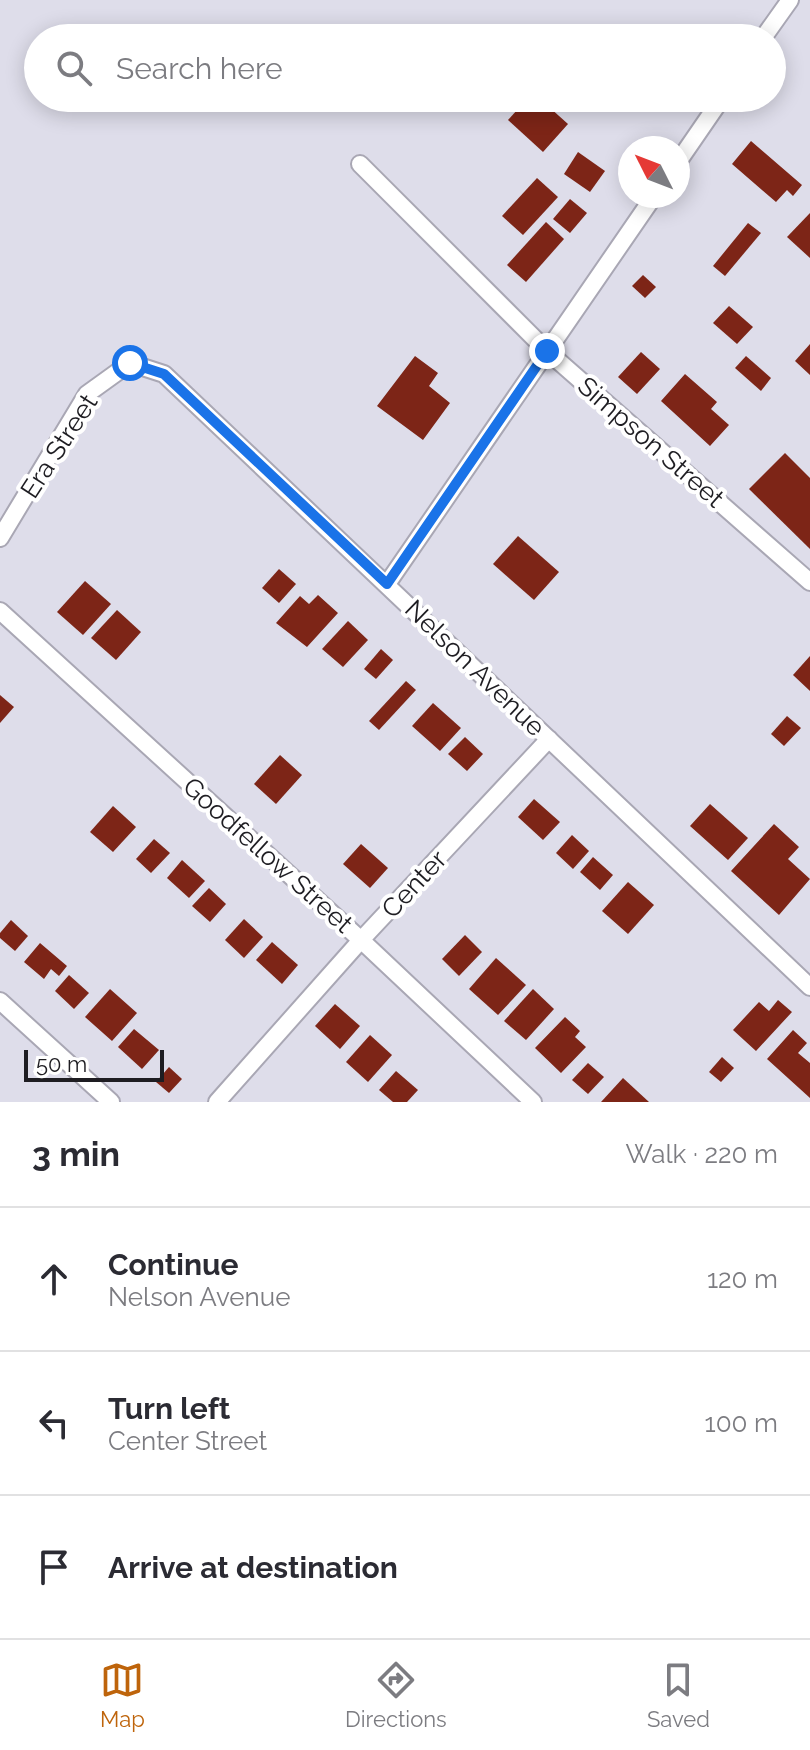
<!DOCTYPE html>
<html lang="en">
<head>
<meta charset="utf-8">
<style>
	body { margin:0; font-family:Raleway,sans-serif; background:#f7f7f7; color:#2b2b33 }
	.compass { position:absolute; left:618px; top:136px; width:72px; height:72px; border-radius:50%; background:#fff; box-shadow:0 4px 20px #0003; rotate:312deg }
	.scale { position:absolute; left:24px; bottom:20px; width:140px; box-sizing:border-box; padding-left:8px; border:4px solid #1e1d22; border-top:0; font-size:22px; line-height:28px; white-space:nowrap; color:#1e1d22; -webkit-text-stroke:6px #fff; paint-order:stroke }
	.stop { position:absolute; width:24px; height:24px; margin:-18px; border:6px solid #1a73e8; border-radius:50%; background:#fff }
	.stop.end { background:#1a73e8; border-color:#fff; box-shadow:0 2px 8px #0008 }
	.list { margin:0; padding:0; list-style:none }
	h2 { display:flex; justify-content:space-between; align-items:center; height:104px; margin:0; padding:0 32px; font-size:34px }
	h2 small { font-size:26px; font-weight:400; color:#7c7c81 }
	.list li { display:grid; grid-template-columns:52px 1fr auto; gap:24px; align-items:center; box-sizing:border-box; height:144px; padding:0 32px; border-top:2px solid #e1e1e2 }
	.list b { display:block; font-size:30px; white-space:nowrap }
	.list p { margin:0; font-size:26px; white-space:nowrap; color:#7c7c81 }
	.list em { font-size:26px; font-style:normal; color:#7c7c81 }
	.icon { flex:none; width:44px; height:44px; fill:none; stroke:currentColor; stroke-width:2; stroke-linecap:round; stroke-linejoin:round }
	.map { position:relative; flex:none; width:810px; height:1102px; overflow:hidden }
	.search { position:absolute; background:#fff; box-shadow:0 4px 20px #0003; left:24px; right:24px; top:24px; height:88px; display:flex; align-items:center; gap:20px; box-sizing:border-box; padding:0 28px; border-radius:44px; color:#7c7c81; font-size:30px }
	.sheet { height:536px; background:#fff }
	nav { display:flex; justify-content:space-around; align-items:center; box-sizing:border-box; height:112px; border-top:2px solid #e1e1e2; background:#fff; font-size:22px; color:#7c7c81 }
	nav a { display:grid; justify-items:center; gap:4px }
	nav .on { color:#be640b }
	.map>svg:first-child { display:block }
</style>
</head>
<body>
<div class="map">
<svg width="810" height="1102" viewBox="0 0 810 1102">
	<rect width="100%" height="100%" fill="#deddea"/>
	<g fill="#7d2517">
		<polygon points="528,98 539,98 568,124 543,152 508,120"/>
		<polygon points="751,141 802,185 793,196 787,190 776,202 732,164"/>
		<polygon points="578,152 605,171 590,192 564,174"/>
		<polygon points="537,178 558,197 523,235 502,216"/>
		<polygon points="570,199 587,213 570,233 553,219"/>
		<polygon points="810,213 810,258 787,237"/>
		<polygon points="546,222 564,239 526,282 507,265"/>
		<polygon points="748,223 761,233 725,276 713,266"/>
		<polygon points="643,275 656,287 645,298 632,286"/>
		<polygon points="729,306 753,327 737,344 713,323"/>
		<polygon points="810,344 810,375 795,361"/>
		<polygon points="641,352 660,369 637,394 618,377"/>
		<polygon points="415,356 438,373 429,386 450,403 423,440 377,406"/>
		<polygon points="746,356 771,378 761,391 735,368"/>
		<polygon points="685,374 717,402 711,409 729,425 710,446 661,401"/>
		<polygon points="785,453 810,478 810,549 749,489"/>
		<polygon points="518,536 559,572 534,600 493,564"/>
		<polygon points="279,569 296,584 279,603 262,588"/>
		<polygon points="85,581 111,604 83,635 57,612"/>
		<polygon points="318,595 338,613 307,647 276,623 300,596 309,604"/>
		<polygon points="117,610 141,632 116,660 91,638"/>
		<polygon points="348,621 368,640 343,667 322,649"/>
		<polygon points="381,649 393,660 376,679 364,669"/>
		<polygon points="810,656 810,691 793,675"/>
		<polygon points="406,681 416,690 379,730 369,721"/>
		<polygon points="0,695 14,707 0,723"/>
		<polygon points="433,703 461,728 440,751 412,726"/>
		<polygon points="787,716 801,728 784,746 771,734"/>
		<polygon points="465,737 483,754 467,771 448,754"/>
		<polygon points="280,755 302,775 276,804 254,784"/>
		<polygon points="534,799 560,822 543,840 518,817"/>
		<polygon points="710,804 748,838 728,860 690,826"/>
		<polygon points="113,806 136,827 113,852 90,832"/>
		<polygon points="774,824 799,847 788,859 810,879 779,915 731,871"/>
		<polygon points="572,835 589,851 573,869 556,853"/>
		<polygon points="154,839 170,853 151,873 136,859"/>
		<polygon points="361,844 388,868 370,888 343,864"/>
		<polygon points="593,857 613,875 600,890 580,872"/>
		<polygon points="182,860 205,881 189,898 167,878"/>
		<polygon points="628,882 654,905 628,934 602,911"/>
		<polygon points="209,888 226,904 210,922 192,906"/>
		<polygon points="244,919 263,937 244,958 225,940"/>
		<polygon points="11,920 28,936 15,951 0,938 0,933"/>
		<polygon points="465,935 482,952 459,976 442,959"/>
		<polygon points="272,942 298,965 282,984 256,960"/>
		<polygon points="40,943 67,966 59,976 51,969 44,979 24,962"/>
		<polygon points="496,958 526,985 498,1015 469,989"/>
		<polygon points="69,975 89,993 74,1009 55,991"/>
		<polygon points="110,989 137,1013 112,1041 85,1017"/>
		<polygon points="533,989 554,1009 526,1040 504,1021"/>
		<polygon points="778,1000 792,1012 756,1051 733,1030 759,1002 769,1011"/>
		<polygon points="335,1004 360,1026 340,1049 315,1026"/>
		<polygon points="565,1017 580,1031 575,1037 586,1047 561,1073 535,1048"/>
		<polygon points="134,1029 159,1050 142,1069 118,1047"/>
		<polygon points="793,1030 807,1043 798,1053 810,1063 810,1098 767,1059"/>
		<polygon points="370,1035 392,1055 368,1082 346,1062"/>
		<polygon points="722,1057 734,1068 721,1082 709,1072"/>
		<polygon points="588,1063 604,1077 588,1094 572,1080"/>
		<polygon points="169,1067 182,1079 169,1093 156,1082"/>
		<polygon points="396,1071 418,1090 407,1102 393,1102 379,1090"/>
		<polygon points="623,1078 649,1102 601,1102"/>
	</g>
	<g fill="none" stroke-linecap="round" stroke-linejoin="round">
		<g stroke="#a9a7b4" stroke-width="20">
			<g id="minor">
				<polyline points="763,38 790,0"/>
				<polyline points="678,162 722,98"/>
				<polyline points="360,164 547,351 810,582"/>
				<polyline points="0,538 87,394 130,363 164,374 810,987"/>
				<polyline points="387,584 654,196"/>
				<polyline points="0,611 361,940 533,1102"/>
				<polyline points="0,1001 111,1102"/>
				<polyline points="217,1102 361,940 549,739"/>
			</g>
		</g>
		<use href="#minor" stroke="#fff" stroke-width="16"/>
	</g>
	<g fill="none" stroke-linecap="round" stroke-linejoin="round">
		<polyline stroke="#1a73e8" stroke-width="10" points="130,363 164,374 387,584 547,351"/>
	</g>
	<g text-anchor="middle" stroke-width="8" stroke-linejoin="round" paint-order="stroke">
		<g font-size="26" fill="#1e1d22" stroke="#fff">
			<text transform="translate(651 442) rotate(41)" y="9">Simpson Street</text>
			<text transform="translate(59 446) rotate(-57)" y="9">Era Street</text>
			<text transform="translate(475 668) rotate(44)" y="9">Nelson Avenue</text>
			<text transform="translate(268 855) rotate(42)" y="9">Goodfellow Street</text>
			<text transform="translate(414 884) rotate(-47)" y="9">Center</text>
		</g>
	</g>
</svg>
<svg class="compass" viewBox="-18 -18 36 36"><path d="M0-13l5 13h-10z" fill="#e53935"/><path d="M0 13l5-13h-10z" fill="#7c7c81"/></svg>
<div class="scale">50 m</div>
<div class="stop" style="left:130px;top:363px"></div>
<div class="stop end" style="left:547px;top:351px"></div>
<div class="search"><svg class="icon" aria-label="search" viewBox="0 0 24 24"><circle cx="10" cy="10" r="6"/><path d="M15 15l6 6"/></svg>Search here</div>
</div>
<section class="sheet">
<h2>3 min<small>Walk · 220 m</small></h2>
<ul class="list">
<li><svg class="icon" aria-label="ahead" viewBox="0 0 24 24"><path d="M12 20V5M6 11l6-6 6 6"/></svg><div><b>Continue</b><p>Nelson Avenue</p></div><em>120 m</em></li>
<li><svg class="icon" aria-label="left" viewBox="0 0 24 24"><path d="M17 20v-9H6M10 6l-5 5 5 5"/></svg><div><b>Turn left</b><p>Center Street</p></div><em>100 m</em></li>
<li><svg class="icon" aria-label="arrive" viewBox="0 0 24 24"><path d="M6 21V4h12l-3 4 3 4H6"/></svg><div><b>Arrive at destination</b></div></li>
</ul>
</section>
<nav>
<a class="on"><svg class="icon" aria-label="map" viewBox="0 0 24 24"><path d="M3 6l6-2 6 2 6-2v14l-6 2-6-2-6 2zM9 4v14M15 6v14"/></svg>Map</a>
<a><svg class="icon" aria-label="directions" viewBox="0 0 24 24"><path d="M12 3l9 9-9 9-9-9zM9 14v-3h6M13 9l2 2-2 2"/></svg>Directions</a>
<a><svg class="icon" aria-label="saved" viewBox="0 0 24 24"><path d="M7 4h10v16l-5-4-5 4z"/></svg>Saved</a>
</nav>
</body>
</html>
